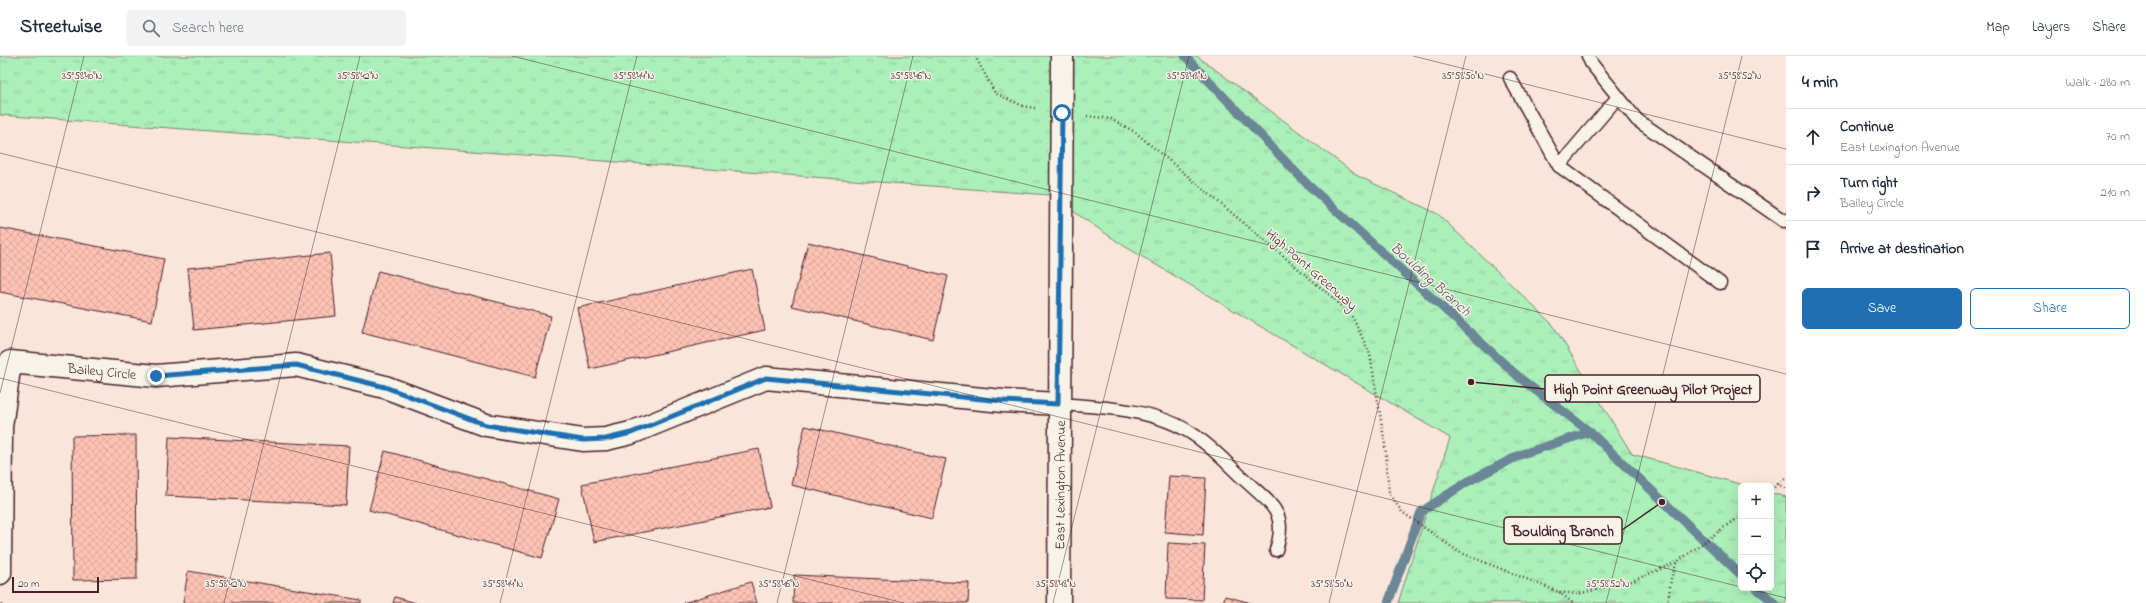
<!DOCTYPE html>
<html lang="en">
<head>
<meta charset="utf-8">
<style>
	body { margin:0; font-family:"Indie Flower",sans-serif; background:#f2f2f3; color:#1f2937 }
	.controls { position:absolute; right:12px; bottom:12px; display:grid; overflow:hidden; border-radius:6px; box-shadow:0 4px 16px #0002 }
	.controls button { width:36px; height:36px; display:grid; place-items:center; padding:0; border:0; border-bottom:1px solid #e0e1e3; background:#fff; color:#1f2937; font:20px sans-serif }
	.scale { position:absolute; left:12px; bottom:10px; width:87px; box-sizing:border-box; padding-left:4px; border:2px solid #4a1f2b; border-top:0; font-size:11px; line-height:14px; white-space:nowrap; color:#4a1f2b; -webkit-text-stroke:3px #f7f3e8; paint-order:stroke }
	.stop { position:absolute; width:12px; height:12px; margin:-9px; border:3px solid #1f6fb2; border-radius:50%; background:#fff }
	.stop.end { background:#1f6fb2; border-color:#fff; box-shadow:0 1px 4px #0008 }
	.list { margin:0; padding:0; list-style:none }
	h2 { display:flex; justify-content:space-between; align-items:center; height:52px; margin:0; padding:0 16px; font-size:17px }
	h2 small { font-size:13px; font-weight:400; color:#747a83 }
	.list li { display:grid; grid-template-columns:26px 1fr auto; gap:12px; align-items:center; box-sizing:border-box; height:56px; padding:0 16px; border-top:1px solid #e0e1e3 }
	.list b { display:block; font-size:15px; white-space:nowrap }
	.list p { margin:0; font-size:13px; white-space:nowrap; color:#747a83 }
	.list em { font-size:13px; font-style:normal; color:#747a83 }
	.actions { display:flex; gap:8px; padding:12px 16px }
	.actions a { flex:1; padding:9px 0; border:1px solid #1f6fb2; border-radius:6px; text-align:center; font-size:14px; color:#1f6fb2 }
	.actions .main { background:#1f6fb2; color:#fff }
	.icon { flex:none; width:22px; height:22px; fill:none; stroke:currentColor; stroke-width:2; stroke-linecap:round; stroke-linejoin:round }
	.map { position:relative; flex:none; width:1786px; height:547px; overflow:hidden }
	header { display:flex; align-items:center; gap:24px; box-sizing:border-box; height:56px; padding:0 20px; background:#fff; border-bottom:1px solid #e0e1e3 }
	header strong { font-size:19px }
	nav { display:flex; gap:22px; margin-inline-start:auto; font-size:14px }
	.search { width:280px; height:36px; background:#f2f2f3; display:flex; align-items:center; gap:10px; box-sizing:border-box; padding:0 14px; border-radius:6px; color:#747a83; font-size:15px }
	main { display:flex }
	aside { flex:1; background:#fff }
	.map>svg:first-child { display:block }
</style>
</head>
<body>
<header>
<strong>Streetwise</strong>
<div class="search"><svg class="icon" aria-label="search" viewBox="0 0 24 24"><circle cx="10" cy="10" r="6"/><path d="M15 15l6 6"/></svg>Search here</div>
<nav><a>Map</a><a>Layers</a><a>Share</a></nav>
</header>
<main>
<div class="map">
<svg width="1786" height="547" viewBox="0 0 1786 547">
	<defs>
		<pattern id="grass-tufts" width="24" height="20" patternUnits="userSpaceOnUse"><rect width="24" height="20" fill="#abefb9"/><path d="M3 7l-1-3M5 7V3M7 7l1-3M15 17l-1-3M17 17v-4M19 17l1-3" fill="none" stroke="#95cc9f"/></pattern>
		<pattern id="building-cross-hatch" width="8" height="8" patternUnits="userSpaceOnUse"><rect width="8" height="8" fill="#fdc3b5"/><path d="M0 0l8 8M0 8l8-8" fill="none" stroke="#daa79c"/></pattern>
	</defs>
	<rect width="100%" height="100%" fill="#f9e5d9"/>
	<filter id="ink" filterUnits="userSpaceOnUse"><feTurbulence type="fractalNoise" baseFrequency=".025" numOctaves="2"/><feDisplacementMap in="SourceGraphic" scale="8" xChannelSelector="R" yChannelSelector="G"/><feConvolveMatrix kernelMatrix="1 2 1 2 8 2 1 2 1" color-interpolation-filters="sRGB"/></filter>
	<g filter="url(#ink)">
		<polygon fill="url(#grass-tufts)" stroke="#7a8772" points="0,0 1197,0 1358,120 1438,158 1553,269 1632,398 1747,430 1741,430 1741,532 1771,532 1771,437 1786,441 1786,547 1398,547 1450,382 1124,190 1049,139 0,59"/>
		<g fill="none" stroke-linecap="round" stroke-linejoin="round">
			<g stroke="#6a8697" stroke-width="9">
				<polyline points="1185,0 1307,128 1521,323 1590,376 1741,519"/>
				<polyline points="1756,532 1775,547"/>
				<polyline points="1388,547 1421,456 1467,426 1522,398 1590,376"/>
			</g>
		</g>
		<g fill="url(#building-cross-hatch)" stroke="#4a1f2b">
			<polygon points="0,172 164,203 152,265 0,236"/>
			<polygon points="808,186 948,220 933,284 792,250"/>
			<polygon points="330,197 336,260 194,274 188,212"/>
			<polygon points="752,213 765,274 590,313 577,252"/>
			<polygon points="378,215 551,260 535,321 362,276"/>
			<polygon points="805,370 946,403 932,462 791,429"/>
			<polygon points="136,379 137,523 73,524 72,380"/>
			<polygon points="169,381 349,390 346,449 166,440"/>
			<polygon points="759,393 770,451 594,486 582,428"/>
			<polygon points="385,395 559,443 542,502 369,454"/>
			<polygon points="1169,420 1206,422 1203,479 1165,476"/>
			<polygon points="1168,487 1205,489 1202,544 1166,543"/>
			<polygon points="188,515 361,544 361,547 183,547"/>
			<polygon points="794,519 969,527 968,547 793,547"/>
			<polygon points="751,526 757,547 683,547"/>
			<polygon points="1225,540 1251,547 1223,547"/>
			<polygon points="395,541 416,547 393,547"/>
		</g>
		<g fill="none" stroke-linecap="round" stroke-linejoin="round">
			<g stroke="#4a1f2b" stroke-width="15">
				<g id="lane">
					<polyline points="1588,0 1591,7 1637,64 1784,165 1786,164"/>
					<polyline points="1510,22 1559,110 1618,41"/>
					<polyline points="1559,110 1720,227"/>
					<path d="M 1059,348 C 1102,351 1158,353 1194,379 C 1214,392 1229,410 1247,426 C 1272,449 1288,457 1276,494"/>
				</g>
			</g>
			<g stroke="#4a1f2b" stroke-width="25">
				<g id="street">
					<path id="s1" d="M 0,517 L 1,371 L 10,306 L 156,320 L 296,309 L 385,331 L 486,369 L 583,384 L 606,383 L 631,377 L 766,322 L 1003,345 L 1059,348"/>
				</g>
			</g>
			<g stroke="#4a1f2b" stroke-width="25">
				<g id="secondary">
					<path id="s2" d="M 1059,547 L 1062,0"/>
				</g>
			</g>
			<g stroke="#4a1f2b" stroke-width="2.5" stroke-dasharray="1 3" stroke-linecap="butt">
				<polyline points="975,0 995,37 1023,50 1035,52"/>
				<polyline points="1087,60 1111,63 1135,76 1331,240 1353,262 1370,298 1385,388 1389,437 1402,456 1459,496 1559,536 1578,538 1632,525 1677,506 1741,459"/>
				<polyline points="1778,428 1786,421"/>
				<polyline points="1771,434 1778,428 1786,433"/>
				<polyline points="1559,536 1573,547"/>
				<polyline points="1668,547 1671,523 1677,506"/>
			</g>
			<use href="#lane" stroke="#f7f3e8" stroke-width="12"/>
			<use href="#street" stroke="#f7f3e8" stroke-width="22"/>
			<use href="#secondary" stroke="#f7f3e8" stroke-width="22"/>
		</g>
	</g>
	<g fill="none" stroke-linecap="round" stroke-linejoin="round" filter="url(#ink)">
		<polyline stroke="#1f6fb2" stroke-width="5" points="156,320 296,309 385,331 486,369 583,384 606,383 631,377 766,322 1003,345 1058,348 1062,57"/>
	</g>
	<path fill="none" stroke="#4a1f2b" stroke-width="1" stroke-opacity="0.45" d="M 512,0 L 1786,318M 1413,0 L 1786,93M 0,97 L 1741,531M 0,322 L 904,547M 0,337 L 84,0M 1745,532 L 1786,542M 0,546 L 3,547M 224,547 L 360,0M 500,547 L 637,0M 777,547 L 913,0M 1053,547 L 1189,0M 1329,547 L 1466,0M 1606,547 L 1742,0"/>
	<g text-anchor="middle" stroke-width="3" stroke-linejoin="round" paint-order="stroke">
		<g font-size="14" fill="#4a1f2b" stroke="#f7f3e8">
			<text transform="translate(1312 213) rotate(41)" y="5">High Point Greenway</text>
			<text dy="5" stroke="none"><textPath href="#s1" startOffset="304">Bailey Circle</textPath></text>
			<text dy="5" stroke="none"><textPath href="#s2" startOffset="118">East Lexington Avenue</textPath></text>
		</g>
		<g font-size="15" font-style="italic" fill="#5a5361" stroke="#f7f3e8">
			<text transform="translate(1431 223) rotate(42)" y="5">Boulding Branch</text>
		</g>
	</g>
	<g font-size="10" text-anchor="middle" fill="#4a1f2b" stroke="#f7f3e8" stroke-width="3" stroke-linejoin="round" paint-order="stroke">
		<text x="82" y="23">35°58'40"N</text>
		<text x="358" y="23">35°58'42"N</text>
		<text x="634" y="23">35°58'44"N</text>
		<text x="911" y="23">35°58'46"N</text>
		<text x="1187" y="23">35°58'48"N</text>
		<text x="1463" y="23">35°58'50"N</text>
		<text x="1740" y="23">35°58'52"N</text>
		<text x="226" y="531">35°58'42"N</text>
		<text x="503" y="531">35°58'44"N</text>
		<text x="779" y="531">35°58'46"N</text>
		<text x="1056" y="531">35°58'48"N</text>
		<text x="1332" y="531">35°58'50"N</text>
		<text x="1608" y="531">35°58'52"N</text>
	</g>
	<path fill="none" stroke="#4a1f2b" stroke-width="1.5" d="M1471 326L1545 333M1662 446L1622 474"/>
	<g fill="#4a1f2b" stroke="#f7f3e8" stroke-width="1.5">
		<circle cx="1471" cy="326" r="4"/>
		<circle cx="1662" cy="446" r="4"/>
	</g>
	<g fill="#f7f3e8" stroke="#4a1f2b" stroke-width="1.5">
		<rect x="1545" y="319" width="215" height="27" rx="4"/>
		<rect x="1504" y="461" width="118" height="27" rx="4"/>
	</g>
	<g font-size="15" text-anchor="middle" font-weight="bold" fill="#4a1f2b">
		<text x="1653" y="338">High Point Greenway Pilot Project</text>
		<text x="1563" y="480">Boulding Branch</text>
	</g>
</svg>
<div class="controls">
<button>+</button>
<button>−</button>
<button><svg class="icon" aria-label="locate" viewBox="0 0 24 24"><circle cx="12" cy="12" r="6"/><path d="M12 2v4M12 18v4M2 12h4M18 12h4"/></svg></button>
</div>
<div class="scale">20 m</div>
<div class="stop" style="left:1062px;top:57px"></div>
<div class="stop end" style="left:156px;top:320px"></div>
</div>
<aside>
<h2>4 min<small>Walk · 280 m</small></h2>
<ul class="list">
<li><svg class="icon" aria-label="ahead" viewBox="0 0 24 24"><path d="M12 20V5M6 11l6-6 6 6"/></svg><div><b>Continue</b><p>East Lexington Avenue</p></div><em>70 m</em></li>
<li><svg class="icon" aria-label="right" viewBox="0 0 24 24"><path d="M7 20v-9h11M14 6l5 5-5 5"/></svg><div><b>Turn right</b><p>Bailey Circle</p></div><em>210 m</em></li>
<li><svg class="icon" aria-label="arrive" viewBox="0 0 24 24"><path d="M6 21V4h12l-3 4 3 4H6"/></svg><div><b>Arrive at destination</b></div></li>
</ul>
<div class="actions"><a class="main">Save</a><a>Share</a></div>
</aside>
</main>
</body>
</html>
